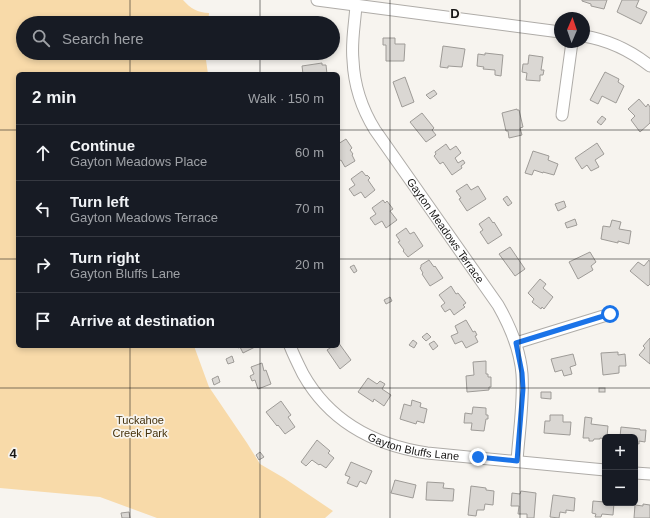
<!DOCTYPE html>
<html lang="en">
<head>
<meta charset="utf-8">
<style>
	body { margin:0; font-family:Helvetica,sans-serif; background:#20242c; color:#f1f3f6 }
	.controls { position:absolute; right:12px; bottom:12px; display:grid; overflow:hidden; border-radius:6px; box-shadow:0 2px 6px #0003 }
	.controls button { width:36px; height:36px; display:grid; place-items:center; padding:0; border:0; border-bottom:1px solid #363941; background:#171b24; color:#f1f3f6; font:20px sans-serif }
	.compass { position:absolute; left:554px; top:12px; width:36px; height:36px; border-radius:50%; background:#171b24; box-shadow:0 2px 6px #0003; rotate:2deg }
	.stop { position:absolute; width:12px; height:12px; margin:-9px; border:3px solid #1a73e8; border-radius:50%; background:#fff }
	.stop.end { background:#1a73e8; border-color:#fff; box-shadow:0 1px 4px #0008 }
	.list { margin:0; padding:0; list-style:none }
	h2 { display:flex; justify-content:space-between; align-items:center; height:52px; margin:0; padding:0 16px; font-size:17px }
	h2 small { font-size:13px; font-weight:400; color:#9ea1a6 }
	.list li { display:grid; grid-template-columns:26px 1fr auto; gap:12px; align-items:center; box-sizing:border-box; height:56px; padding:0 16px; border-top:1px solid #363941 }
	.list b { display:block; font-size:15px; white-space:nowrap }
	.list p { margin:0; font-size:13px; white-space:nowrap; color:#9ea1a6 }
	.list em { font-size:13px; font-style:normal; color:#9ea1a6 }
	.icon { flex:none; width:22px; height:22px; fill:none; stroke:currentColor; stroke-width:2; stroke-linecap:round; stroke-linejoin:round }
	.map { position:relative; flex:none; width:650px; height:518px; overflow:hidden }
	.search { position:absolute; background:#171b24; box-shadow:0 2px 6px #0003; left:16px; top:16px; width:324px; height:44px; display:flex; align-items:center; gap:10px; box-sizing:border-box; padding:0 14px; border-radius:22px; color:#9ea1a6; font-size:15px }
	.panel { position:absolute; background:#171b24; box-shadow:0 2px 6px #0003; left:16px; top:72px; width:324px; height:276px; border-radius:6px }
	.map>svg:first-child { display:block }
</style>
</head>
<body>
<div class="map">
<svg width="650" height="518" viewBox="0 0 650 518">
	<rect width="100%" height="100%" fill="#f7f4ef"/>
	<path fill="#f8daa9" d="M 0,0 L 183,0 C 190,8 198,13 209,13 L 208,23 L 23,23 L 23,53 L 205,53 L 208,74 L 18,74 L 18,346 L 194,346 L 209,387 L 247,443 L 260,464 L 284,478 L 333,511 L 325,518 L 157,518 L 100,497 L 0,488 Z"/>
	<g fill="#dad7d3" stroke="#9e9b97">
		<polygon points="582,0 607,0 604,9 591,6 591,4 582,1"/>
		<polygon points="622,0 639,0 636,7 647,12 641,24 617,12"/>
		<polygon points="383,38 395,38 395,44 405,44 404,61 386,61 386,45 383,45"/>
		<polygon points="443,46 465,49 462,67 448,66 448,68 440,67"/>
		<polygon points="485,53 503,55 501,76 495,75 495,70 483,69 484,67 477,66 478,54 485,55"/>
		<polygon points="529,55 543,57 541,70 544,70 543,75 540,75 540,81 526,80 527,73 522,72 523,64 528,64"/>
		<polygon points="322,63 322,65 326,65 327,74 309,74 308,73 303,74 302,66"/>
		<polygon points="605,72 619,79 618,82 624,86 616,103 602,96 598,104 590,100"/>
		<polygon points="405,77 414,102 402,107 393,82"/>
		<polygon points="434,90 437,94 430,99 426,95"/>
		<polygon points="639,99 646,107 648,104 650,107 650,123 640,132 631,120 635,116 628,109"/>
		<polygon points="517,109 517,110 519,110 523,127 520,128 522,135 509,138 508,131 506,131 502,113"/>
		<polygon points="422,113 434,128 432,130 436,135 426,142 410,122"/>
		<polygon points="602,116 606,119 601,125 597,122"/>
		<polygon points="346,139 352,148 350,150 353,154 352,155 355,161 345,167 341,160 339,161 338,160 338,144"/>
		<polygon points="597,143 604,154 595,160 599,167 591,171 587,165 582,169 575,158"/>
		<polygon points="446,144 450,150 456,146 461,153 455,158 458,163 463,160 465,163 461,166 462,168 452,175 443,162 440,164 434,156 436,154 435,152"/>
		<polygon points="533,151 549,156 548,160 558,164 554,175 543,172 543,173 534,170 532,175 525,173"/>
		<polygon points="362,171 366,176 367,175 370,178 368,180 375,190 365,198 361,192 354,196 349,189 355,185 351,179"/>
		<polygon points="467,184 471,190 478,186 486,199 467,211 459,199 461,198 456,191"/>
		<polygon points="507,196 512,203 508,206 503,199"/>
		<polygon points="383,200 385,203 387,201 393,209 390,211 397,220 386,228 382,221 375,225 370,218 376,214 372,208"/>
		<polygon points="564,201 566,207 558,211 555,204"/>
		<polygon points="489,217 493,223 494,222 502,235 488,244 480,232 483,230 479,224"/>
		<polygon points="575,219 577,225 567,228 565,223"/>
		<polygon points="612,220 621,222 619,229 631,231 629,244 618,241 618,243 601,239 603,226 610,227"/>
		<polygon points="406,228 410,234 414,232 423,246 408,257 403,251 404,250 398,242 400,241 396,235"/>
		<polygon points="510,247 525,269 515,276 499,254"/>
		<polygon points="590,252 596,262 591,266 593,270 578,279 569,262"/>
		<polygon points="429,260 434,267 435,266 443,278 430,286 422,274 423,273 420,268 421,267 421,265"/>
		<polygon points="649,260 650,262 650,284 648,286 630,271 638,262 644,266"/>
		<polygon points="354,265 357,271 354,273 350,267"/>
		<polygon points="540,279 546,284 543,288 553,297 544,309 542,307 541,309 532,302 534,299 528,293"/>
		<polygon points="451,286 456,294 458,293 466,303 463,305 465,307 454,315 450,309 445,312 441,306 445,303 439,295"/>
		<polygon points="390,297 392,301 386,304 384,300"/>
		<polygon points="466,320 473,332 475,331 477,335 475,336 478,342 466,348 462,341 455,344 451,336 458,333 455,326"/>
		<polygon points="427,333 431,337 426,341 422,337"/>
		<polygon points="650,338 650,364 639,355 645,348 643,346"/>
		<polygon points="413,340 417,343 414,348 409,345"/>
		<polygon points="434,341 438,346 433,350 429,344"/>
		<polygon points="338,342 351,360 340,369 327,350 333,346 338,346"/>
		<polygon points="237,346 257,346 243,353 240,347 238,348"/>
		<polygon points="618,352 618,355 625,354 626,366 619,366 619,373 603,375 601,353"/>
		<polygon points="573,354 576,365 570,367 572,374 564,376 562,370 555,372 551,359"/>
		<polygon points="232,356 234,362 228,364 226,359"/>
		<polygon points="486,361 486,374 488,374 488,377 491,377 491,387 489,387 489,390 467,392 466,376 474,375 473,362"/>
		<polygon points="262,363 264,371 266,370 271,384 258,389 255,380 252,381 250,376 254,374 251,367"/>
		<polygon points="218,376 220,382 214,385 212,379"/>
		<polygon points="368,378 377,384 380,381 385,384 382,389 391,395 384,406 374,399 373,402 358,392"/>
		<rect x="599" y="388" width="6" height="4"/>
		<polygon points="541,392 551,392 551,399 541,398"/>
		<polygon points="412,400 421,403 420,407 427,409 424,423 417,421 416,424 400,419 404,404 411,406"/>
		<polygon points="281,401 291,415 288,417 295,427 285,434 278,425 277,426 266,412"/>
		<polygon points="473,407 486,408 486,415 488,415 488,419 486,419 484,431 471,430 472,423 464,423 465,413 472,414"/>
		<polygon points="550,415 563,415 563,422 571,422 570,435 544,433 545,421 550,421"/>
		<polygon points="585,417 592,418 591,424 608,426 607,437 605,437 605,439 600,438 600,439 594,439 593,441 589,441 589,438 583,438"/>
		<polygon points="621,427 640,429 640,430 646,430 645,442 639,441 639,444 635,443 635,437 620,437"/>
		<polygon points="317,440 330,451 328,453 334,458 326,468 320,464 319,465 312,460 306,466 301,462"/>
		<polygon points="260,452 264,457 259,460 256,455"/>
		<polygon points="351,462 372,471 366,484 360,481 357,487 347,483 350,477 345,475"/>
		<polygon points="395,480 416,485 413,498 391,493"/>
		<polygon points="427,482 444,483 443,488 454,489 453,501 426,500"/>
		<polygon points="471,486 486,488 486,490 494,491 493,505 485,504 484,510 477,510 476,516 468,515"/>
		<polygon points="521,491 536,493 534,518 527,518 527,514 518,514 519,506 511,506 512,493 520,494"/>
		<polygon points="553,495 575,498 574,511 566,510 566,513 560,512 559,518 550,517"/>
		<polygon points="593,501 605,502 605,503 614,503 613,515 602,514 601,517 595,517 596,514 592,513"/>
		<polygon points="643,504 650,505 650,518 634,518 635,505 643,506"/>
		<polygon points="129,512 130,518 122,518 121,513"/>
	</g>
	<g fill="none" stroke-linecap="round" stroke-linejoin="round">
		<g stroke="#afaca8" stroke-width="13">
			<g id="minor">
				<polyline points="317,0 560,32"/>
				<path id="s1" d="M 356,5 C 355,23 351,42 353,60 C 354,85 362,109 375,130 L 498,305 C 510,326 520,349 522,374 C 523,388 522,401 521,415 C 520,430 518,446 517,461"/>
				<path d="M 584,36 C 608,40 631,51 650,66"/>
				<polyline points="562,115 572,42"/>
				<polyline points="516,343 610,314"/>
				<path id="s2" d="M 290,346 C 294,356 298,364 303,374 C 330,422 374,445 427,453 L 605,470"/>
				<polyline points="635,473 650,474"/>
			</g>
		</g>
		<use href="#minor" stroke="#fff" stroke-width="11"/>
	</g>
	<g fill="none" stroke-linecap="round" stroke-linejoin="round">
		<polyline stroke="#1a73e8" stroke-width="5" points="478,457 517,461 523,389 522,373 516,343 610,314"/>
	</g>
	<path fill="none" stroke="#181716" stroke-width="1" stroke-opacity="0.55" d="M 130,0 L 130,23M 260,0 L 260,23M 390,0 L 390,518M 520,0 L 520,518M 130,53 L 130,74M 260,53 L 260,74M 0,130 L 18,130M 338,130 L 650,130M 0,259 L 18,259M 338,259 L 650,259M 130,346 L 130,518M 260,346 L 260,518M 0,388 L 650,388"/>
	<g text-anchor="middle" stroke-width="3.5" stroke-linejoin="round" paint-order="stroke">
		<g font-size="11" fill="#181716" stroke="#f7f4ef">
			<text dy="4" stroke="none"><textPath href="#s1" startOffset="252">Gayton Meadows Terrace</textPath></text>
			<text dy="4" stroke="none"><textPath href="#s2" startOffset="169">Gayton Bluffs Lane</textPath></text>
		</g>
		<g font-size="11" fill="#44310b" stroke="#f7f4ef">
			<text x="140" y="424">Tuckahoe<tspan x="140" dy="13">Creek Park</tspan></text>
		</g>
	</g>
	<g font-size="13" text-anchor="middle" font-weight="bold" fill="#181716" stroke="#f7f4ef" stroke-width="3.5" stroke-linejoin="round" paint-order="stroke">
		<text x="455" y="18">D</text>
		<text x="13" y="458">4</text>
	</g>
</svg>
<div class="controls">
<button>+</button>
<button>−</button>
</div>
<svg class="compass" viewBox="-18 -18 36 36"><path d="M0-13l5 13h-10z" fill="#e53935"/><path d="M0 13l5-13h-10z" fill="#9ea1a6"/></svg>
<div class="stop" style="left:610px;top:314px"></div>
<div class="stop end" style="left:478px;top:457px"></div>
<div class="search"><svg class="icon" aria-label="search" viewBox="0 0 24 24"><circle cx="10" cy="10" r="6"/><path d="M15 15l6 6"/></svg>Search here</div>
<section class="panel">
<h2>2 min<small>Walk · 150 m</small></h2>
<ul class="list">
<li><svg class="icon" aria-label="ahead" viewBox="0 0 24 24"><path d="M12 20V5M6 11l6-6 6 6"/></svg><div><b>Continue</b><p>Gayton Meadows Place</p></div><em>60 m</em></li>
<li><svg class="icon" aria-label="left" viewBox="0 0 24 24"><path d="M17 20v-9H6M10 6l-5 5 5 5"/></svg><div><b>Turn left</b><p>Gayton Meadows Terrace</p></div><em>70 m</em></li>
<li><svg class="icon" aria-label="right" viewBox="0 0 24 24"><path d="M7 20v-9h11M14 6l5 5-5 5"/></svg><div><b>Turn right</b><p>Gayton Bluffs Lane</p></div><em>20 m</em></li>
<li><svg class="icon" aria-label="arrive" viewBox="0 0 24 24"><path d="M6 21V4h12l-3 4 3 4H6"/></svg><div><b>Arrive at destination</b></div></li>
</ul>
</section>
</div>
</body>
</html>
